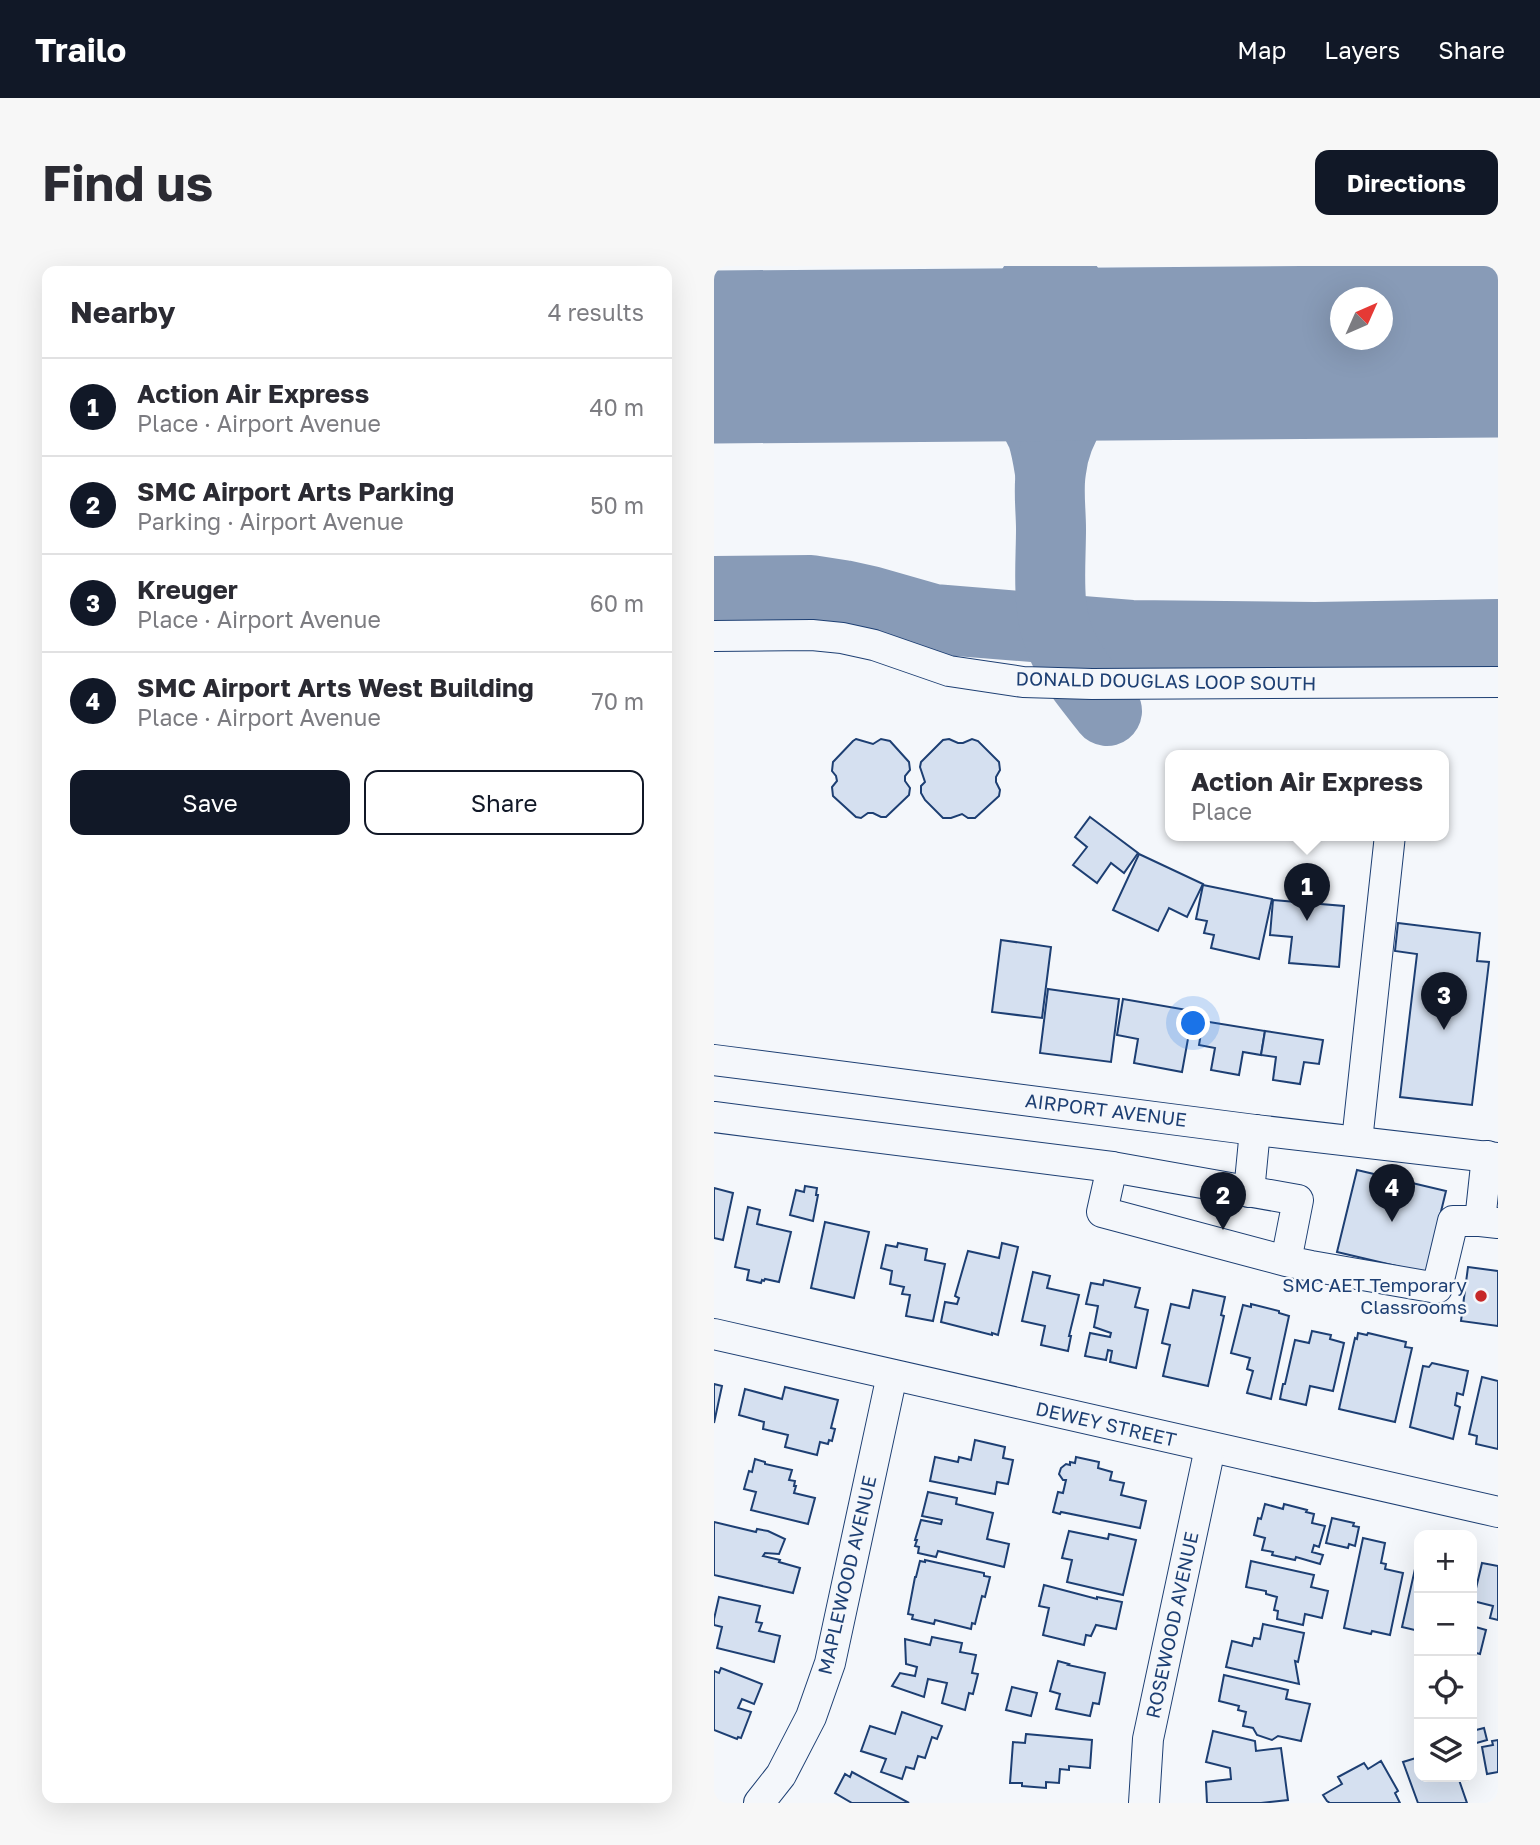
<!DOCTYPE html>
<html lang="en">
<head>
<meta charset="utf-8">
<style>
	body { margin:0; font-family:"Golos Text",sans-serif; background:#f7f7f7; color:#2b2b33 }
	.controls { position:absolute; right:21px; bottom:21px; display:grid; overflow:hidden; border-radius:14px; box-shadow:0 7px 28px #0002 }
	.controls button { width:63px; height:63px; display:grid; place-items:center; padding:0; border:0; border-bottom:2px solid #e1e1e2; background:#fff; color:#2b2b33; font:35px sans-serif }
	.compass { position:absolute; left:616px; top:21px; width:63px; height:63px; border-radius:50%; background:#fff; box-shadow:0 7px 28px #0002; rotate:45deg }
	.you { position:absolute; left:480px; top:758px; width:24px; height:24px; margin:-18px; border:5px solid #fff; border-radius:50%; background:#1a73e8; box-shadow:0 0 0 10px #1a73e833 }
	.badge { display:grid; place-items:center; width:46px; height:46px; border-radius:50%; background:#111827; color:#fff; font-size:23px; font-weight:700 }
	.pin { position:absolute; translate:-50% -58px; filter:drop-shadow(0 2px 4px #0008) }
	.pin::after { content:''; position:absolute; top:37px; width:24px; height:21px; background:inherit; clip-path:polygon(0 0,100% 0,50% 100%) }
	.popup { position:absolute; left:451px; top:484px; width:284px; height:91px; box-sizing:border-box; display:grid; place-content:center; border-radius:14px; background:#fff; filter:drop-shadow(0 2px 5px #0005); font-size:23px; white-space:nowrap; color:#7c7c81 }
	.popup b { font-size:26px; color:#2b2b33 }
	.popup::after { content:''; position:absolute; left:50%; top:100%; margin-left:-14px; border:14px solid transparent; border-top-color:#fff }
	.list { margin:0; padding:0; list-style:none }
	h2 { display:flex; justify-content:space-between; align-items:center; height:91px; margin:0; padding:0 28px; font-size:30px }
	h2 small { font-size:23px; font-weight:400; color:#7c7c81 }
	.list li { display:grid; grid-template-columns:46px 1fr auto; gap:21px; align-items:center; box-sizing:border-box; height:98px; padding:0 28px; border-top:2px solid #e1e1e2 }
	.list b { display:block; font-size:26px; white-space:nowrap }
	.list p { margin:0; font-size:23px; white-space:nowrap; color:#7c7c81 }
	.list em { font-size:23px; font-style:normal; color:#7c7c81 }
	.actions { display:flex; gap:14px; padding:21px 28px }
	.actions a { flex:1; padding:16px 0; border:2px solid #111827; border-radius:14px; text-align:center; font-size:24px; color:#111827 }
	.actions .main { background:#111827; color:#fff }
	.icon { flex:none; width:38px; height:38px; fill:none; stroke:currentColor; stroke-width:2; stroke-linecap:round; stroke-linejoin:round }
	.map { position:relative; flex:none; width:784px; height:1537px; overflow:hidden; border-radius:14px }
	header { display:flex; align-items:center; gap:42px; box-sizing:border-box; height:98px; padding:0 35px; background:#111827; color:#fff }
	header strong { font-size:33px }
	nav { display:flex; gap:38px; margin-inline-start:auto; font-size:24px }
	.intro { display:flex; align-items:center; justify-content:space-between; box-sizing:border-box; height:168px; padding:0 42px }
	h1 { margin:0; font-size:49px }
	.button { padding:18px 32px; border-radius:14px; background:#111827; color:#fff; font-size:24px; font-weight:700 }
	main { display:flex; gap:42px; padding:0 42px }
	aside { flex:1; background:#fff; border-radius:14px; box-shadow:0 7px 28px #0002 }
	.map>svg:first-child { display:block }
</style>
</head>
<body>
<header>
<strong>Trailo</strong>
<nav><a>Map</a><a>Layers</a><a>Share</a></nav>
</header>
<div class="intro"><h1>Find us</h1><a class="button">Directions</a></div>
<main>
<aside>
<h2>Nearby<small>4 results</small></h2>
<ul class="list">
<li><span class="badge">1</span><div><b>Action Air Express</b><p>Place · Airport Avenue</p></div><em>40 m</em></li>
<li><span class="badge">2</span><div><b>SMC Airport Arts Parking</b><p>Parking · Airport Avenue</p></div><em>50 m</em></li>
<li><span class="badge">3</span><div><b>Kreuger</b><p>Place · Airport Avenue</p></div><em>60 m</em></li>
<li><span class="badge">4</span><div><b>SMC Airport Arts West Building</b><p>Place · Airport Avenue</p></div><em>70 m</em></li>
</ul>
<div class="actions"><a class="main">Save</a><a>Share</a></div>
</aside>
<div class="map">
<svg width="784" height="1537" viewBox="0 0 784 1537">
	<rect width="100%" height="100%" fill="#f4f7fb"/>
	<g fill="none" stroke-linecap="round" stroke-linejoin="round">
		<g stroke="#889bb7" stroke-width="70">
			<path d="M 343,0 C 370,57 405,71 463,87"/>
			<path d="M 198,89 C 212,92 227,93 242,97 C 279,105 313,133 328,169 C 332,181 334,194 336,206"/>
			<path d="M 198,89 C 263,73 300,66 329,0"/>
			<polyline points="0,325 97,324 129,329 156,335 219,353 417,369 601,371 784,368"/>
			<path d="M 393,445 C 378,426 361,406 350,384 C 331,348 337,303 337,263 C 337,244 334,224 337,205 C 342,161 370,119 411,101 C 427,94 446,92 463,87"/>
		</g>
		<polyline stroke="#889bb7" stroke-width="173" points="0,91 784,85"/>
	</g>
	<g fill="#d5e0f0" stroke="#1d3f73" stroke-width="2">
		<polygon points="142,473 159,478 167,473 176,475 195,496 196,504 191,510 191,515 196,522 195,529 172,551 167,551 159,547 154,547 147,552 142,551 119,530 118,521 123,515 122,510 118,505 119,496 139,475"/>
		<polygon points="235,473 244,477 249,477 258,473 264,475 285,496 286,504 282,511 282,516 286,524 285,530 261,552 254,552 248,548 237,552 229,552 211,534 207,527 207,520 211,516 206,501 207,496 229,474"/>
		<polygon points="376,551 424,587 410,607 397,597 383,617 359,599 373,581 361,571"/>
		<polygon points="425,588 489,618 473,651 455,642 444,665 399,644"/>
		<polygon points="489,619 558,633 545,693 497,682 500,669 490,667 493,655 482,653"/>
		<polygon points="559,634 630,640 625,701 575,697 578,671 556,669"/>
		<polygon points="684,657 766,667 763,695 775,696 758,839 686,831 703,688 681,685"/>
		<polygon points="287,674 337,681 328,752 278,746"/>
		<polygon points="334,723 405,733 397,796 326,787"/>
		<polygon points="409,733 479,745 468,806 420,797 424,773 403,769"/>
		<polygon points="489,755 551,765 547,789 529,786 525,809 497,804 501,782 485,779"/>
		<polygon points="551,765 609,774 605,798 590,796 586,818 559,814 562,791 547,789"/>
		<polygon points="643,904 732,925 712,1007 623,986"/>
		<polygon points="91,920 103,922 102,929 104,929 99,955 76,949 82,924 90,926"/>
		<polygon points="0,922 19,927 9,974 0,972"/>
		<polygon points="34,941 46,944 43,958 77,966 65,1016 51,1013 50,1015 48,1014 47,1017 33,1014 35,1004 21,1001"/>
		<polygon points="111,956 155,966 140,1032 97,1022"/>
		<polygon points="184,977 213,983 211,994 231,998 219,1055 192,1050 196,1029 188,1028 190,1021 176,1018 178,1005 167,1002 172,979 183,981"/>
		<polygon points="288,977 304,981 284,1069 278,1067 278,1069 227,1056 231,1036 243,1038 245,1032 241,1030 254,985 285,992"/>
		<polygon points="754,1001 784,1005 784,1060 747,1055"/>
		<polygon points="319,1006 336,1010 333,1022 365,1029 355,1070 357,1070 354,1085 327,1079 331,1060 308,1055"/>
		<polygon points="390,1014 426,1022 421,1041 434,1044 422,1102 396,1096 398,1085 394,1084 392,1094 371,1090 376,1067 396,1071 397,1067 380,1061 384,1040 372,1038 377,1017 389,1019"/>
		<polygon points="479,1024 511,1031 507,1049 510,1050 494,1120 449,1110 456,1079 448,1077 457,1038 475,1042"/>
		<polygon points="537,1038 565,1045 565,1047 575,1050 557,1133 533,1127 539,1105 533,1103 536,1092 517,1087 529,1039 537,1041"/>
		<polygon points="598,1065 617,1069 616,1073 630,1077 619,1125 596,1120 592,1139 566,1133 569,1118 571,1118 581,1074 595,1077"/>
		<polygon points="644,1067 653,1069 654,1067 692,1076 691,1081 698,1082 681,1156 625,1143 641,1072 643,1073"/>
		<polygon points="718,1097 754,1105 749,1129 743,1127 741,1139 746,1141 739,1173 696,1161 709,1100 715,1101"/>
		<polygon points="768,1111 784,1115 784,1183 762,1178 763,1170 755,1168"/>
		<polygon points="0,1118 8,1120 0,1157"/>
		<polygon points="71,1121 124,1134 117,1162 121,1163 118,1175 115,1174 114,1178 106,1176 103,1189 71,1181 74,1169 49,1163 50,1156 25,1149 31,1123 68,1133"/>
		<polygon points="261,1174 291,1181 289,1192 299,1194 294,1218 283,1216 281,1228 216,1215 221,1191 244,1196 245,1191 257,1194"/>
		<polygon points="362,1191 385,1196 384,1202 398,1206 396,1214 410,1217 407,1229 432,1235 426,1262 347,1246 346,1248 339,1246 344,1226 349,1227 352,1214 349,1214 345,1208 347,1202 352,1198 356,1199 356,1196 361,1197"/>
		<polygon points="41,1193 51,1196 51,1198 78,1204 75,1214 81,1215 80,1220 82,1220 80,1227 101,1232 94,1258 37,1244 42,1226 30,1223 35,1205 38,1206"/>
		<polygon points="214,1226 243,1232 242,1238 279,1247 273,1273 295,1278 290,1301 224,1285 222,1291 204,1287 205,1281 201,1280 203,1274 201,1274 207,1254 227,1258 228,1254 208,1250"/>
		<polygon points="551,1238 569,1243 570,1238 593,1244 592,1246 600,1248 598,1257 611,1260 605,1281 600,1279 598,1286 609,1289 606,1298 582,1291 581,1294 558,1289 559,1286 548,1284 551,1272 540,1269 544,1252 547,1253"/>
		<polygon points="618,1252 640,1257 639,1260 645,1261 641,1280 635,1278 634,1282 612,1277"/>
		<polygon points="0,1256 42,1266 43,1263 54,1265 71,1273 65,1288 51,1287 49,1290 66,1294 65,1296 86,1302 79,1327 0,1309"/>
		<polygon points="355,1265 394,1273 395,1268 422,1274 409,1329 353,1316 358,1294 348,1292"/>
		<polygon points="649,1272 671,1277 667,1297 672,1298 671,1303 689,1307 676,1369 658,1365 657,1368 630,1362"/>
		<polygon points="705,1285 705,1365 688,1361"/>
		<polygon points="211,1294 270,1307 270,1310 276,1311 271,1331 268,1330 261,1358 258,1357 257,1363 221,1354 220,1358 198,1353 199,1349 194,1348 201,1311 202,1311 206,1295 211,1296"/>
		<polygon points="537,1295 600,1309 597,1321 614,1325 608,1352 591,1348 589,1359 563,1353 564,1345 560,1344 563,1331 552,1328 552,1325 532,1321"/>
		<polygon points="768,1297 784,1300 784,1354 776,1352 779,1340 759,1335"/>
		<polygon points="330,1319 383,1333 383,1331 408,1336 402,1363 382,1359 377,1370 372,1369 370,1379 329,1369 335,1342 325,1340"/>
		<polygon points="5,1331 46,1340 42,1356 48,1357 45,1365 66,1370 60,1396 3,1382 8,1361 0,1359 0,1353"/>
		<polygon points="549,1358 590,1367 584,1396 581,1395 585,1418 512,1401 518,1375 538,1380 540,1372 546,1373"/>
		<polygon points="758,1360 772,1364 766,1388 758,1386"/>
		<polygon points="218,1371 248,1377 246,1386 262,1389 258,1407 264,1408 259,1428 255,1427 251,1444 228,1437 233,1417 214,1413 210,1431 178,1420 186,1407 201,1410 203,1401 192,1398 191,1373 216,1379"/>
		<polygon points="344,1395 355,1398 354,1399 391,1407 385,1438 379,1437 376,1450 342,1443 346,1428 336,1425"/>
		<polygon points="7,1402 48,1418 40,1438 28,1433 24,1442 37,1446 27,1472 24,1471 23,1473 0,1464 0,1405 5,1407"/>
		<polygon points="510,1409 574,1424 572,1433 596,1438 587,1475 564,1470 558,1474 543,1469 539,1462 529,1460 532,1446 524,1444 525,1440 505,1435"/>
		<polygon points="298,1421 323,1427 317,1450 292,1444"/>
		<polygon points="188,1446 228,1460 223,1473 218,1471 211,1492 204,1490 200,1503 192,1501 188,1513 167,1506 172,1493 147,1485 156,1460 181,1468"/>
		<polygon points="770,1462 773,1474 759,1478 758,1465"/>
		<polygon points="499,1465 541,1475 542,1485 567,1482 574,1534 547,1537 493,1537 492,1516 517,1513 516,1502 492,1496"/>
		<polygon points="312,1468 378,1474 376,1502 355,1500 355,1504 346,1503 345,1517 332,1516 332,1522 308,1520 308,1517 296,1517 299,1476 311,1477"/>
		<polygon points="784,1474 784,1506 773,1508 768,1481 779,1479 778,1475"/>
		<polygon points="705,1491 705,1511 744,1511 753,1537 704,1537 689,1496"/>
		<polygon points="667,1495 684,1525 681,1527 686,1537 616,1537 613,1535 609,1529 628,1518 624,1511 650,1497 654,1503"/>
		<polygon points="138,1506 195,1537 138,1537 121,1527 131,1508 136,1511"/>
	</g>
	<g fill="none" stroke-linecap="round" stroke-linejoin="round">
		<g stroke="#1d3f73" stroke-width="32">
			<g id="minor">
				<polyline points="0,370 98,369 128,372 160,379 235,405 309,416 378,418 784,416"/>
				<polyline points="0,794 541,864 784,892"/>
				<polyline points="0,851 398,901"/>
				<polyline points="643,875 676,569"/>
				<polyline points="535,926 541,864"/>
				<polyline points="766,955 773,890"/>
				<polyline points="572,995 584,934 398,901 388,946 572,995 597,1000 723,1022 739,955 766,955 784,957"/>
				<polyline points="0,1068 784,1246"/>
				<polyline points="45,1537 67,1509 97,1451 116,1397 178,1109"/>
				<polyline points="430,1537 434,1473 496,1182"/>
			</g>
		</g>
		<use href="#minor" stroke="#f4f7fb" stroke-width="30"/>
	</g>
	<circle fill="#c62828" stroke="#f4f7fb" stroke-width="2.5" cx="767" cy="1030" r="7"/>
	<g text-anchor="middle" stroke-width="5" stroke-linejoin="round" paint-order="stroke">
		<g font-size="19" fill="#1d3f73" stroke="#f4f7fb">
			<text transform="translate(452 415) rotate(1)" y="7">DONALD DOUGLAS LOOP SOUTH</text>
			<text transform="translate(392 844) rotate(7)" y="7">AIRPORT AVENUE</text>
			<text transform="translate(392 1158) rotate(13)" y="7">DEWEY STREET</text>
			<text transform="translate(133 1309) rotate(-77)" y="7">MAPLEWOOD AVENUE</text>
			<text transform="translate(458 1359) rotate(-78)" y="7">ROSEWOOD AVENUE</text>
		</g>
		<g font-size="19" fill="#1d3f73" stroke="#f4f7fb" text-anchor="end">
			<text x="753" y="1026">SMC AET Temporary<tspan x="753" dy="22">Classrooms</tspan></text>
		</g>
	</g>
</svg>
<div class="controls">
<button>+</button>
<button>−</button>
<button><svg class="icon" aria-label="locate" viewBox="0 0 24 24"><circle cx="12" cy="12" r="6"/><path d="M12 2v4M12 18v4M2 12h4M18 12h4"/></svg></button>
<button><svg class="icon" aria-label="layers" viewBox="0 0 24 24"><path d="M12 4l9 5-9 5-9-5zM3 14l9 5 9-5"/></svg></button>
</div>
<svg class="compass" viewBox="-18 -18 36 36"><path d="M0-13l5 13h-10z" fill="#e53935"/><path d="M0 13l5-13h-10z" fill="#7c7c81"/></svg>
<div class="you"></div>
<div class="pin badge" style="left:593px;top:655px">1</div>
<div class="popup"><b>Action Air Express</b>Place</div>
<div class="pin badge" style="left:509px;top:964px">2</div>
<div class="pin badge" style="left:730px;top:764px">3</div>
<div class="pin badge" style="left:678px;top:956px">4</div>
</div>
</main>
</body>
</html>
